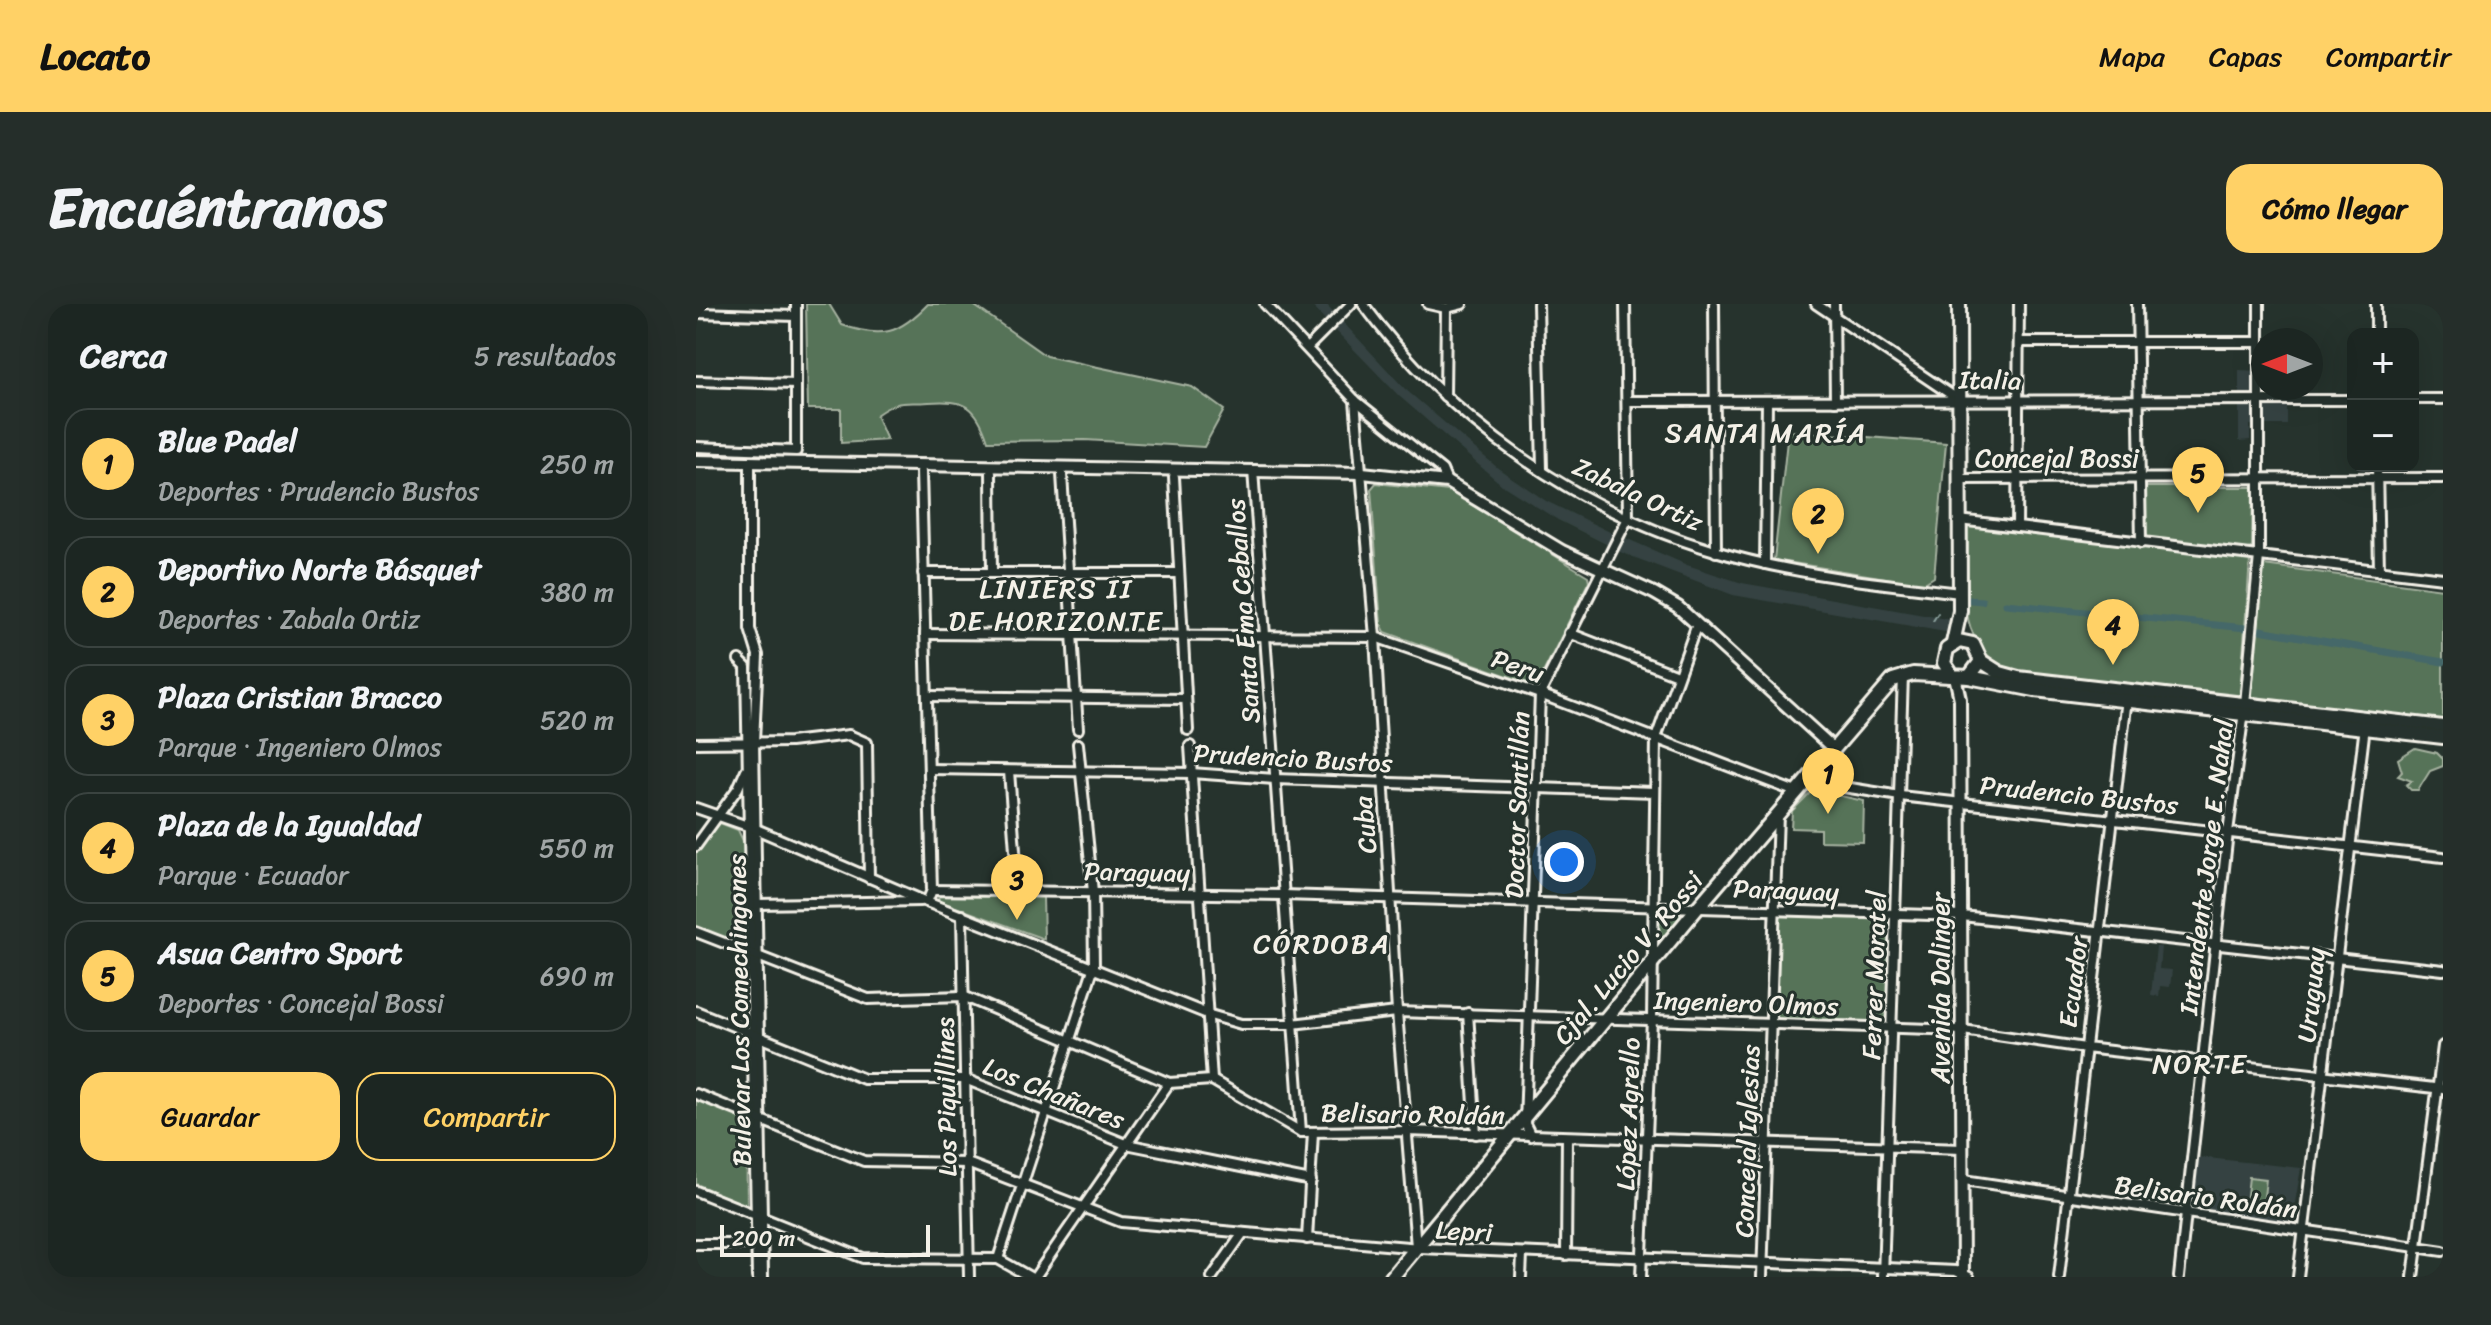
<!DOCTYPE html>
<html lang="es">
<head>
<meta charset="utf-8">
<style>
	body { margin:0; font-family:Sriracha,sans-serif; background:#252e2a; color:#f1f3f6 }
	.controls { position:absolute; right:24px; top:24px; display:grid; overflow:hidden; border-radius:16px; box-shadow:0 8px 32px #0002 }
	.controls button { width:72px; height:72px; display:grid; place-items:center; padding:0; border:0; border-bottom:2px solid #3a4340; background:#1c2622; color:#f1f3f6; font:40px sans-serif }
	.compass { position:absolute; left:1555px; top:24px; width:72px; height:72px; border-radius:50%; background:#1c2622; box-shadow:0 8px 32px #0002; rotate:270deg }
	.scale { position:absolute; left:24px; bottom:20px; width:210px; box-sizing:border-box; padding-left:8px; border:4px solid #f4f1e8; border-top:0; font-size:22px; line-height:28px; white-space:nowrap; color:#f4f1e8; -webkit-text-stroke:6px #26332d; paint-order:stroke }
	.you { position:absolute; left:868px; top:558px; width:28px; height:28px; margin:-20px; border:6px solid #fff; border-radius:50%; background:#1a73e8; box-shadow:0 0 0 12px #1a73e833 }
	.badge { display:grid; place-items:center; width:52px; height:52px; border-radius:50%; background:#ffd166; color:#111; font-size:26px; font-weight:700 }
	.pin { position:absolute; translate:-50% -66px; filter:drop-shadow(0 2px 4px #0008) }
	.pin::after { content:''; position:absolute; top:42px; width:28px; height:24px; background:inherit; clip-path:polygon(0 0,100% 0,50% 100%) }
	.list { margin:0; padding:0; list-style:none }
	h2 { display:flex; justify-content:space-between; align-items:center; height:104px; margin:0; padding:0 32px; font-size:34px }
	h2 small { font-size:26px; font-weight:400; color:#a0a5a5 }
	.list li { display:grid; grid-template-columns:52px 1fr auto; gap:24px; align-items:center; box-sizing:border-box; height:112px; margin:0 16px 16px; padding:0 16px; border:2px solid #3a4340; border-radius:24px }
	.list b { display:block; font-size:30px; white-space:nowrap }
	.list p { margin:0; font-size:26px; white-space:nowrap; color:#a0a5a5 }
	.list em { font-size:26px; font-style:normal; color:#a0a5a5 }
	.actions { display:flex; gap:16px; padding:24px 32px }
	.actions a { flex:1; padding:18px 0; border:2px solid #ffd166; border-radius:24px; text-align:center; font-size:28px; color:#ffd166 }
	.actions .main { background:#ffd166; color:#111 }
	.map { position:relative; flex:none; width:1747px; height:973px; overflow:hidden; border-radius:24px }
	header { display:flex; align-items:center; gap:48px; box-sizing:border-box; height:112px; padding:0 40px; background:#ffd166; color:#111 }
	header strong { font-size:38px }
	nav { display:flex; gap:44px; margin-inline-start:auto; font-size:28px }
	.intro { display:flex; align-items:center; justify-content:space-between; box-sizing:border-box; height:192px; padding:0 48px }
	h1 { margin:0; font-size:56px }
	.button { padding:20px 36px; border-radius:24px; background:#ffd166; color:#111; font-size:28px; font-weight:700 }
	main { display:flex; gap:48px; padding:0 48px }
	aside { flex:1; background:#1c2622; border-radius:24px; box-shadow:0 8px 32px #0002 }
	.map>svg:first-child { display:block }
</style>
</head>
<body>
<header>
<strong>Locato</strong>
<nav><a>Mapa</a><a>Capas</a><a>Compartir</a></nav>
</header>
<div class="intro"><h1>Encuéntranos</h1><a class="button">Cómo llegar</a></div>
<main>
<aside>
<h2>Cerca<small>5 resultados</small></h2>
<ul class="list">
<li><span class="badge">1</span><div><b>Blue Padel</b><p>Deportes · Prudencio Bustos</p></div><em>250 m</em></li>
<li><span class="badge">2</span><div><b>Deportivo Norte Básquet</b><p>Deportes · Zabala Ortiz</p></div><em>380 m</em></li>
<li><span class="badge">3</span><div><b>Plaza Cristian Bracco</b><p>Parque · Ingeniero Olmos</p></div><em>520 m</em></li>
<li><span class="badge">4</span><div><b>Plaza de la Igualdad</b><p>Parque · Ecuador</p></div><em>550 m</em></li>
<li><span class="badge">5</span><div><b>Asua Centro Sport</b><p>Deportes · Concejal Bossi</p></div><em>690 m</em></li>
</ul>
<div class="actions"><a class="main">Guardar</a><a>Compartir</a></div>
</aside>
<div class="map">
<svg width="1747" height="973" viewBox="0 0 1747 973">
	<rect width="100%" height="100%" fill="#26332d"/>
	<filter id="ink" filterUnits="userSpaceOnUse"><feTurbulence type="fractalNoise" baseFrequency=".0125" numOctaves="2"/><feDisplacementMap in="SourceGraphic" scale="16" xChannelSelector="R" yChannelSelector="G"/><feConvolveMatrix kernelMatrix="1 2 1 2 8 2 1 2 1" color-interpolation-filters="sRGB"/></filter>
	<g filter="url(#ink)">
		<g fill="#354342">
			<polygon points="614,0 630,0 709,85 803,165 850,197 918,230 912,241 862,216 806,181 703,92"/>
			<polygon points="1543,66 1563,67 1567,84 1599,84 1599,102 1591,103 1591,121 1554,121 1554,136 1543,137"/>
			<polygon points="927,233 991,261 1046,279 1256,316 1255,329 1037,291 919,246"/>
			<polygon points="1460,643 1465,643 1463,665 1476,666 1474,683 1464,682 1463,692 1455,691"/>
			<polygon points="1502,853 1605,864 1597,910 1593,910 1592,918 1498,903"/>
		</g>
		<g fill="#577359" stroke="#a6b2a0" stroke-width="2">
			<path d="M 110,0 L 133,0 L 146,21 C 186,35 203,30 232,0 L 276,0 L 350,52 L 496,83 L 528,106 L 508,143 L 389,136 L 292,137 C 280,100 269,96 233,98 C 207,100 202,95 180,111 L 191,136 L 145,139 L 145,105 L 112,105 Z"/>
			<polygon points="1092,127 1250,139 1238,273 1227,280 1078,256"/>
			<polygon points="680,179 753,187 892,272 893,277 843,377 834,380 689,328 685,320 675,185"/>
			<polygon points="1447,183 1557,183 1556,243 1553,246 1447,234"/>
			<path d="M 1268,221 L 1554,256 L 1544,393 L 1326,369 C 1255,351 1270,281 1268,221 Z"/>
			<polygon points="1568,261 1747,285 1747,417 1555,395"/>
			<polygon points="1719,444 1741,449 1747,455 1747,462 1734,467 1722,486 1715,486 1710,481 1716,477 1702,472 1706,468 1702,455"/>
			<polygon points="1117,486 1168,497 1167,538 1124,537 1124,525 1095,524 1096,507"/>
			<polygon points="24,519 42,526 49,541 51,642 47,643 0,625 0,549"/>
			<polygon points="242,592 347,593 348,635 243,597"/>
			<polygon points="966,608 983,608 986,613 960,647 962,612"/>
			<polygon points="1084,609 1197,614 1192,720 1079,715"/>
			<polygon points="0,794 50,815 51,902 0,880"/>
			<polygon points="1553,873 1570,875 1567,902 1550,900"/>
		</g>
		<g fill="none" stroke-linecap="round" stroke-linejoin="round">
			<polyline stroke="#8a9f9c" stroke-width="2" points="1237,317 1242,309"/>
			<g stroke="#446869" stroke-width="7">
				<polyline points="1275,296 1286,297"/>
				<polyline points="1310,300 1550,324"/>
				<polyline points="1564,326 1747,358"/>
			</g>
			<g stroke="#f4f1e8" stroke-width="14">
				<g id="minor">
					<polyline points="569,0 659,96 746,166 751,178"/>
					<path d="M 667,0 C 753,116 879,206 1019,247 C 1095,270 1185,280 1264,289"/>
					<polyline points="732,0 750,4 766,0"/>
					<polyline points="842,0 846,165"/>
					<polyline points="1018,0 1020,248"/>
					<polyline points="1120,0 1263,96"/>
					<polyline points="1138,0 1139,97"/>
					<polyline points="1441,0 1445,239"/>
					<polyline points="1680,0 1680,30"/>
					<polyline points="0,9 100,12"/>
					<polyline points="1323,38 1563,38"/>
					<polyline points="612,43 655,0"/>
					<polyline points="0,77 100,80"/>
					<polyline points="749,92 750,4"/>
					<polyline points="1717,95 1747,95"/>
					<polyline points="659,96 679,333 701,708 720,943"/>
					<polyline points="931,97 1657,96"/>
					<polyline points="0,143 100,147 100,0"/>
					<polyline points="54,158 54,325 62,351 58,438 67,973"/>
					<polyline points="1681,162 1683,267"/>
					<polyline points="557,166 605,828"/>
					<polyline points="225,168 236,586 231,598"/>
					<polyline points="295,169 296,269"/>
					<polyline points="366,170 382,425"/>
					<polyline points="478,173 492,426"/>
					<polyline points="1264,175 1747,174"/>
					<polyline points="1263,216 1747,274"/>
					<polyline points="1321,223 1323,0"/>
					<polyline points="1069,260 1071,98"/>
					<polyline points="227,269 483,269"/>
					<polyline points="873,329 981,371"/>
					<polyline points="229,330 679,333 844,390 1100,488"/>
					<polyline points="43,356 50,363 61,973"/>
					<polyline points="231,392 490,395"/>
					<polyline points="0,439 94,438 153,431 171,439 173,574"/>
					<polyline points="494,442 516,776"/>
					<polyline points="233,465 495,469 579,475 959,488"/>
					<polyline points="313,467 322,586"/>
					<polyline points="1110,477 1204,492 1747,553"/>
					<polyline points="0,504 60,525 228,597 514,711 545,720 596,720 701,708 1267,726 1389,744 1747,785"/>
					<polyline points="0,542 42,484 50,466"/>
					<polyline points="236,586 587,591 1266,612 1747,666"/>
					<polyline points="62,600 224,597"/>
					<polyline points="266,611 273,973"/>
					<polyline points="0,628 172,695 267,692 473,779 516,776 605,828 711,827 1267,845"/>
					<polyline points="0,707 168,775 269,775 430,840 615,877"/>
					<polyline points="772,709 780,830"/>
					<polyline points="0,790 168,857 271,859 425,918 724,944 1260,967 1273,973"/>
					<polyline points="835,832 829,820 844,390 932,214 929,0"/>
					<polyline points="1268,876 1747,947"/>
					<polyline points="0,887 167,954 302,955 334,973"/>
					<polyline points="611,935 617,828"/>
					<polyline points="0,940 63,940"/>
					<polyline points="870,951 871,833"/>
					<polyline points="302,955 398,662 397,588 382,440"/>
					<polyline points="339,973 473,779"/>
					<polyline points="516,973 547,929"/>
					<polyline points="825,973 826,950"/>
					<polyline points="945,973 956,715 960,434 1001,320"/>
					<polyline points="1066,973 1082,510"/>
					<polyline points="1187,973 1207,371"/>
					<polyline points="1363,973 1431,394"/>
					<polyline points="1483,973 1532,528 1549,400 1563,252 1563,0"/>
					<polyline points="1602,973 1669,422"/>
					<polyline points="1717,973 1747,742"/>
				</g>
			</g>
			<g stroke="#f4f1e8" stroke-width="16">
				<g id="tertiary">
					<polyline points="0,157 666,169 751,178 866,247 958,289 982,303 1138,445"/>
					<polyline points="1259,372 1264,395 1267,973"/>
				</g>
			</g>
			<g stroke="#f4f1e8" stroke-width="18">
				<g id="secondary">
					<polyline points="1257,339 1264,307 1263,0"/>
					<polyline points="1285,357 1304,369 1322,374 1747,423"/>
					<polyline points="1273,373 1339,386 1747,433"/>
					<polyline points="696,973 1003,602 1197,376 1217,370 1273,373 1285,357 1277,340 1263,337 1251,345 1248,359 1256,371"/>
				</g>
			</g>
			<use href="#minor" stroke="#26332d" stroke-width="8"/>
			<use href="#tertiary" stroke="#26332d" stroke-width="10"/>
			<use href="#secondary" stroke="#26332d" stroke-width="12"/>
		</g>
	</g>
	<g text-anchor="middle" stroke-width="6" stroke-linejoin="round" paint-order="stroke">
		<g font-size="26" fill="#f4f1e8" stroke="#26332d">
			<text transform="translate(1294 76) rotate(1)" y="9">Italia</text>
			<text x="1361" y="163">Concejal Bossi</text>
			<text transform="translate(942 190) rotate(25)" y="9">Zabala Ortiz</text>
			<text transform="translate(547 307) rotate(-94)" y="9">Santa Ema Ceballos</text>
			<text transform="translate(822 362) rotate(19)" y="9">Peru</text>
			<text transform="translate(597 454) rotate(3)" y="9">Prudencio Bustos</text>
			<text transform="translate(1383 491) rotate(6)" y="9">Prudencio Bustos</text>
			<text transform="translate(821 501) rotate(-88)" y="9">Doctor Santillán</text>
			<text transform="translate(669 521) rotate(-95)" y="9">Cuba</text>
			<text transform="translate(1510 563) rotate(-83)" y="9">Intendente Jorge E. Nahal</text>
			<text transform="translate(441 568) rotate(1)" y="9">Paraguay</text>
			<text transform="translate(1090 586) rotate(2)" y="9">Paraguay</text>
			<text transform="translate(932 654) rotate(-50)" y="9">Cjal. Lucio V. Rossi</text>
			<text transform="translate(1178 671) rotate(-88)" y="9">Ferrer Moratel</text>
			<text transform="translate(1377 678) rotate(-83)" y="9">Ecuador</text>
			<text transform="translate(1244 684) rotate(-90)" y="9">Avenida Dalinger</text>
			<text transform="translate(1615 691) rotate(-84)" y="9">Uruguay</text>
			<text transform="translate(1050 699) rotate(2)" y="9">Ingeniero Olmos</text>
			<text transform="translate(43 706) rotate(-91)" y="9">Bulevar Los Comechingones</text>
			<text transform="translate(358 789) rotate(22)" y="9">Los Chañares</text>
			<text transform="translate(250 793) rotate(-91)" y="9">Los Piquillines</text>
			<text transform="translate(717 810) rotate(1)" y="9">Belisario Roldán</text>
			<text transform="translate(932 810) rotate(-88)" y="9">López Agrello</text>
			<text transform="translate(1051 837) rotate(-88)" y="9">Concejal Iglesias</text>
			<text transform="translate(1510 893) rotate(8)" y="9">Belisario Roldán</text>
			<text transform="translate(768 927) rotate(3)" y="9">Lepri</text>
		</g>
		<g font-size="28" letter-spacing="2" fill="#f4f1e8" stroke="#26332d">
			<text x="1070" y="138">SANTA MARÍA</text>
			<text x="360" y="294">LINIERS II<tspan x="360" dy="32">DE HORIZONTE</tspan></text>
			<text x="626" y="649">CÓRDOBA</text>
			<text x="1504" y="769">NORTE</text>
		</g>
	</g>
</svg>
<div class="controls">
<button>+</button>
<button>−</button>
</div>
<svg class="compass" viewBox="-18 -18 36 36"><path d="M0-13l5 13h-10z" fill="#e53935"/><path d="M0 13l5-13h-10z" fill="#a0a5a5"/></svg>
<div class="scale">200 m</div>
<div class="you"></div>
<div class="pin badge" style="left:1132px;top:510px">1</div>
<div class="pin badge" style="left:1122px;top:250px">2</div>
<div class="pin badge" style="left:321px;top:616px">3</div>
<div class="pin badge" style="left:1417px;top:361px">4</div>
<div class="pin badge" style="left:1502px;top:209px">5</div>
</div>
</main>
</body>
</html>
